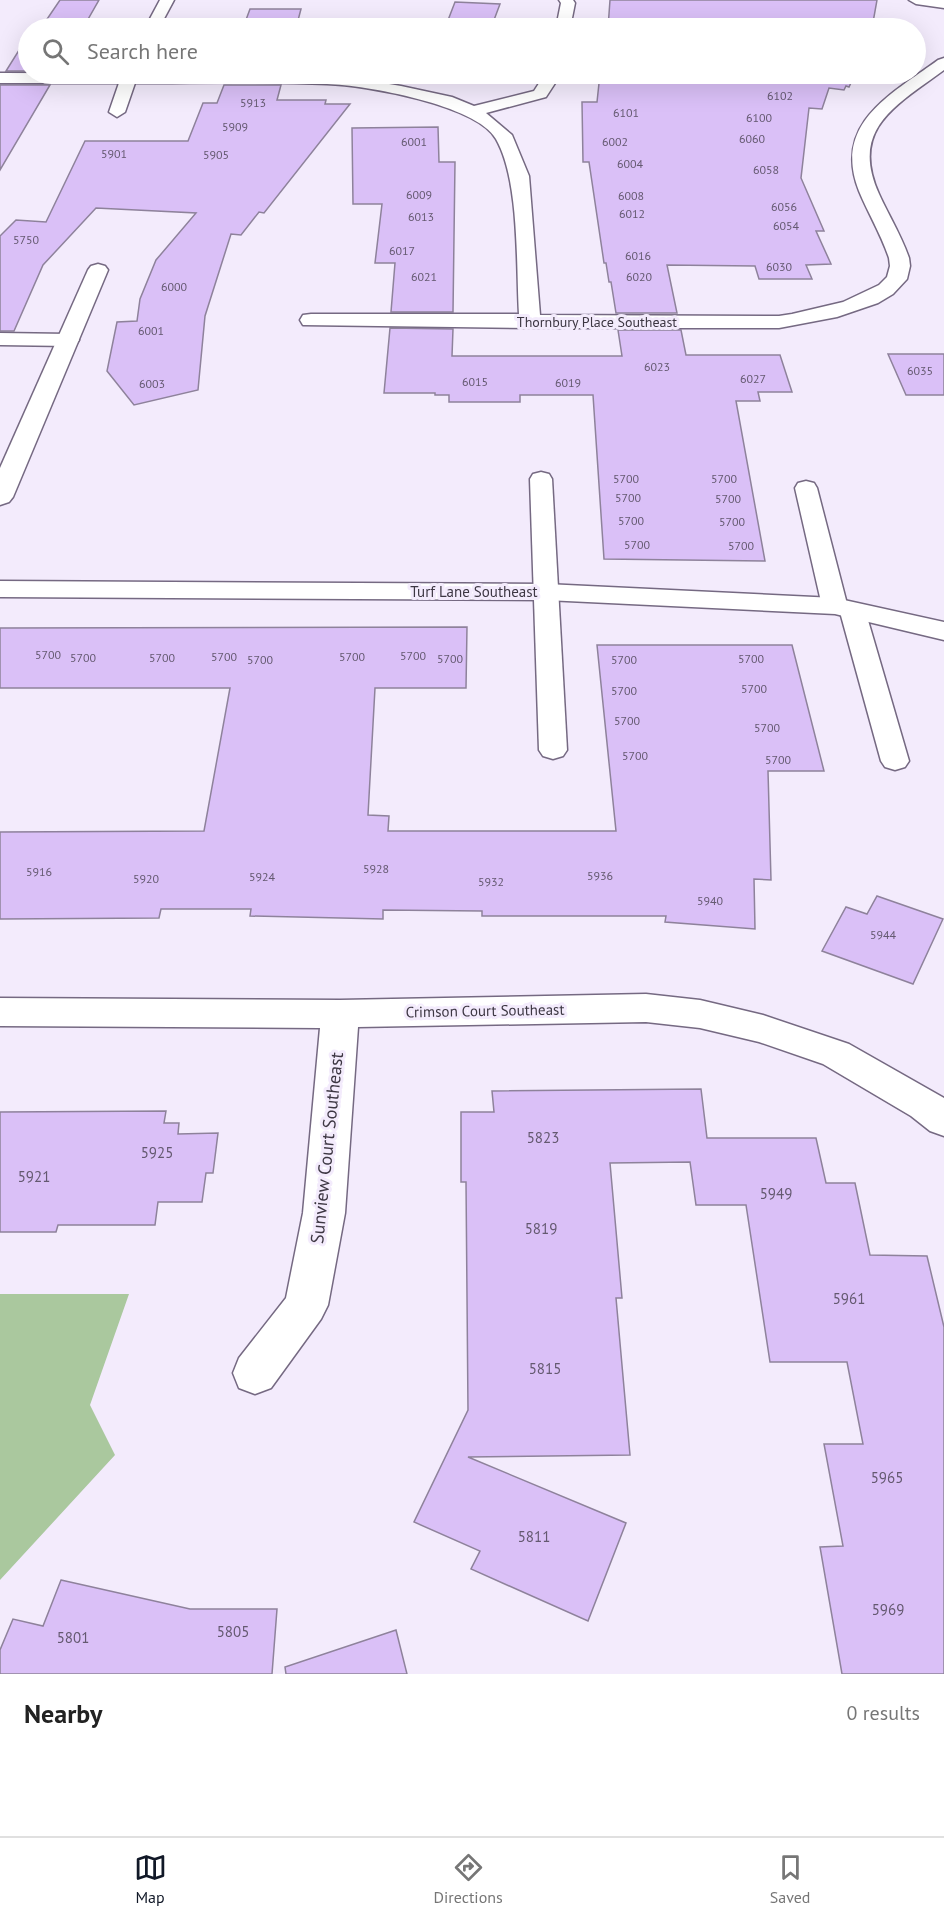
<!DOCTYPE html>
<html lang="en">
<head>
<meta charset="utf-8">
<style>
	body { margin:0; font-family:"PT Sans",sans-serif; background:#f2f2f2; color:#222 }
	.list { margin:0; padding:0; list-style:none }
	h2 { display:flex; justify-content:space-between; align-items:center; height:78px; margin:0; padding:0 24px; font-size:26px }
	h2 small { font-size:20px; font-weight:400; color:#767676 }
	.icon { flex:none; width:33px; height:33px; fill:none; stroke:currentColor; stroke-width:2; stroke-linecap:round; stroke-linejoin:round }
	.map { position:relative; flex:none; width:944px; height:1674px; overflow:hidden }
	.search { position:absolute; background:#fff; box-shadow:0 6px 24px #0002; left:18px; right:18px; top:18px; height:66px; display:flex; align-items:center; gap:15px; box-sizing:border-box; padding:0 21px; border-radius:33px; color:#767676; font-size:22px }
	.sheet { height:162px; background:#fff }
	nav { display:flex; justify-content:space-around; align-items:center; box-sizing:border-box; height:84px; border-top:2px solid #e0e0e0; background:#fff; font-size:16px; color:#767676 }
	nav a { display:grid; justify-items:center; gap:3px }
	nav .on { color:#111827 }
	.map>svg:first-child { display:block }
</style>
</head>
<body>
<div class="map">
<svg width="944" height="1674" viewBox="0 0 944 1674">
	<rect width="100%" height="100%" fill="#f3ebfc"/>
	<polygon fill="#aac89e" points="0,1294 129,1294 90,1405 115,1455 0,1580"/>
	<g fill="#dac0f7" stroke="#8e829b" stroke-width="1.5">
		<polygon points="60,0 99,0 83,28 41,28"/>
		<polygon points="610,0 877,0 872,28 608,28"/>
		<polygon points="455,2 500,4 491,28 445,28"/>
		<polygon points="250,9 301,9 296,28 243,28"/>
		<polygon points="21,47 28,47 28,71 6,71"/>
		<polygon points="430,74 475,74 473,79 428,78"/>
		<polygon points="600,74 855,74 849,87 846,86 844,90 829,88 822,109 809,108 801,178 824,231 816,231 831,264 806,265 812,279 759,279 755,266 667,265 677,313 616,313 611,282 609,282 606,263 604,263 589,162 583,162 582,102 597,102"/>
		<polygon points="0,85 50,85 0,170"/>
		<polygon points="224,85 281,85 277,100 326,100 325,104 350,104 264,213 259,212 241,235 231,234 205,316 198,390 134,405 107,371 117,322 137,321 140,299 156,260 196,213 96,208 43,265 14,331 0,331 0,236 16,220 46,222 85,141 188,141 203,103 217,103"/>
		<polygon points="438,127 439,162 455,162 453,312 391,312 395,263 375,263 382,204 353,204 352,128"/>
		<polygon points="390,328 453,329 452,356 622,356 618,330 681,330 686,355 780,355 792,392 758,392 760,401 736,401 765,561 604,559 593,395 520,395 520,402 449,402 449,395 435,395 435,393 384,393"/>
		<polygon points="888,354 944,354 944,395 906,395"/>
		<polygon points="467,627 466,688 375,688 368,815 389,816 388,831 616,831 597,645 792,645 824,771 768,771 771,880 754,879 755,929 665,922 666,916 482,916 482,911 383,910 383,919 250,916 251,909 161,909 159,918 0,919 0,832 204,831 230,688 0,688 0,628"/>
		<polygon points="877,896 943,919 913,984 822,951 846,907 867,914"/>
		<polygon points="701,1089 707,1138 816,1138 826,1183 855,1183 870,1255 927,1256 944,1327 944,1674 842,1674 820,1547 843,1546 824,1444 863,1444 847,1362 770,1362 746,1205 696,1205 690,1162 610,1163 622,1298 616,1298 630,1455 468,1457 626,1523 588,1621 471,1569 480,1551 414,1522 468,1410 466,1182 461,1182 461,1112 494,1112 492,1091"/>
		<polygon points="166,1111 164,1123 179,1123 178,1134 218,1133 213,1173 206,1173 202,1202 158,1202 155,1225 58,1225 56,1232 0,1232 0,1112"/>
		<polygon points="61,1580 190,1609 277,1609 272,1674 0,1674 0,1650 13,1619 43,1626"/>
		<polygon points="396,1630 407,1674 286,1674 285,1667"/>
	</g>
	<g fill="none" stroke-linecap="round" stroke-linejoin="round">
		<g stroke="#756982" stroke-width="3">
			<g id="lane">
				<polygon points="0,333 69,334 76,336 79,340 76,344 69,346 0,345"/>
				<polygon points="541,472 549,474 552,479 567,750 563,756 553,759 543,756 539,750 530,479 533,474"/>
				<polygon points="806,481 814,483 817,488 847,604 861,605 865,610 909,761 905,767 895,770 885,767 881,761 840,612 826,611 822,606 795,488 798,483"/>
			</g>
		</g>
		<g stroke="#756982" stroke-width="3">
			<g id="street">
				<polygon points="160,0 174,0 159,28 145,28"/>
				<polygon points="559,0 573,0 575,3 570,28 556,28 561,3"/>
				<polygon points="909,0 944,0 944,8 916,4"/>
				<path d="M 944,58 L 944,70 C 897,105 849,128 879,194 C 889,216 901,235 909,258 L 910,266 L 907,279 L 893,294 L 878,303 L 837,317 L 779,328 L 530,328 L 303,325 L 300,320 L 303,315 L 311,314 L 519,314 C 516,265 520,181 496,139 C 477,105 365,85 327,84 C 263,81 199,83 135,83 L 125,112 L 117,117 L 109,112 L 119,83 L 0,83 L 0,73 L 329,74 L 401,86 L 452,97 L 474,106 L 534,91 L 545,74 L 561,74 L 546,97 L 486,113 L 512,135 L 529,176 L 540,315 L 779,316 L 792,314 L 843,302 L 879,285 L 887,277 L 890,266 L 889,258 C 881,234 868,213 859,191 C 832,123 892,94 938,60 Z"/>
				<polygon points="98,264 105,266 108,270 13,497 9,502 0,505 0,468 88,270 91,266"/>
				<polygon points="0,581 546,584 835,598 944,622 944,640 835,614 546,600 0,597"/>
				<polygon points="646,994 700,1000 763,1015 849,1044 944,1098 944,1136 930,1131 911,1116 823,1064 759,1042 700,1028 646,1022 358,1027 345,1213 328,1305 321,1319 271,1388 255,1394 239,1388 233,1373 239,1358 286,1298 303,1213 320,1028 0,1026 0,998 340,1000"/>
			</g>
		</g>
		<use href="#lane" fill="#fff" fill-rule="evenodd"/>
		<use href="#street" fill="#fff" fill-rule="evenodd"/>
	</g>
	<g text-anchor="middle" stroke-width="6" stroke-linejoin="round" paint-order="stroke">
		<g font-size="12" fill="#645970">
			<text x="780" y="100">6102</text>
			<text x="253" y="107">5913</text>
			<text x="626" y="117">6101</text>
			<text x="759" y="122">6100</text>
			<text x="235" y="131">5909</text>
			<text x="752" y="143">6060</text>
			<text x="414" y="146">6001</text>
			<text x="615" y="146">6002</text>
			<text x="114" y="158">5901</text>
			<text x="216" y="159">5905</text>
			<text x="630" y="168">6004</text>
			<text x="766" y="174">6058</text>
			<text x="419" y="199">6009</text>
			<text x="631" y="200">6008</text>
			<text x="784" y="211">6056</text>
			<text x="632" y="218">6012</text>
			<text x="421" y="221">6013</text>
			<text x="786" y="230">6054</text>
			<text x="26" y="244">5750</text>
			<text x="402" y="255">6017</text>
			<text x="638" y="260">6016</text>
			<text x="779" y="271">6030</text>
			<text x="424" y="281">6021</text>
			<text x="639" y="281">6020</text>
			<text x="174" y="291">6000</text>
			<text x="151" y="335">6001</text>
			<text x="657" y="371">6023</text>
			<text x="920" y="375">6035</text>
			<text x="753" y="383">6027</text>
			<text x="475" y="386">6015</text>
			<text x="568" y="387">6019</text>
			<text x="152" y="388">6003</text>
			<text x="626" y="483">5700</text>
			<text x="724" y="483">5700</text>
			<text x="628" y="502">5700</text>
			<text x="728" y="503">5700</text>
			<text x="631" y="525">5700</text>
			<text x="732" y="526">5700</text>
			<text x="637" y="549">5700</text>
			<text x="741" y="550">5700</text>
			<text x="48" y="659">5700</text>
			<text x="413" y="660">5700</text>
			<text x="224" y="661">5700</text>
			<text x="352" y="661">5700</text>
			<text x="83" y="662">5700</text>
			<text x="162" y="662">5700</text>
			<text x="450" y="663">5700</text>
			<text x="751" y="663">5700</text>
			<text x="260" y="664">5700</text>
			<text x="624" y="664">5700</text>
			<text x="754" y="693">5700</text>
			<text x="624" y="695">5700</text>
			<text x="627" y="725">5700</text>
			<text x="767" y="732">5700</text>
			<text x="635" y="760">5700</text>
			<text x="778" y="764">5700</text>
			<text x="376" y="873">5928</text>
			<text x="39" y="876">5916</text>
			<text x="600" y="880">5936</text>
			<text x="262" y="881">5924</text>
			<text x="146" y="883">5920</text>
			<text x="491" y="886">5932</text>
			<text x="710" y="905">5940</text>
			<text x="883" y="939">5944</text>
		</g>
		<g font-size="14" fill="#3d3743" stroke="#f3ebfc">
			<text x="597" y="327">Thornbury Place Southeast</text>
		</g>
		<g font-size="15" fill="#3d3743" stroke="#f3ebfc">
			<text x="474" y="597">Turf Lane Southeast</text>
			<text transform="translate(485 1011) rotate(-1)" y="5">Crimson Court Southeast</text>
		</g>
		<g font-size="15" fill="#645970">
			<text x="543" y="1143">5823</text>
			<text x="157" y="1158">5925</text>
			<text x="34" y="1182">5921</text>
			<text x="776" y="1199">5949</text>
			<text x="541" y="1234">5819</text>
			<text x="849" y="1304">5961</text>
			<text x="545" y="1374">5815</text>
			<text x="887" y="1483">5965</text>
			<text x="534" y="1542">5811</text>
			<text x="888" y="1615">5969</text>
			<text x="233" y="1637">5805</text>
			<text x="73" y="1643">5801</text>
		</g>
		<g font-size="18" fill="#3d3743" stroke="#f3ebfc">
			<text transform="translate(327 1148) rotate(-84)" y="6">Sunview Court Southeast</text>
		</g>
	</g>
</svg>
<div class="search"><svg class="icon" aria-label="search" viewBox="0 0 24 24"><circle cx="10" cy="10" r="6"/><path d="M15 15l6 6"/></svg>Search here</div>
</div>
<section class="sheet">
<h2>Nearby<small>0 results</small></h2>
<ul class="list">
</ul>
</section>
<nav>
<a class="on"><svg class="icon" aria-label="map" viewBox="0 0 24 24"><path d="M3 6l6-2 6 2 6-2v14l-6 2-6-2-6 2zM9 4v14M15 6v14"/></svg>Map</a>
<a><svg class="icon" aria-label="directions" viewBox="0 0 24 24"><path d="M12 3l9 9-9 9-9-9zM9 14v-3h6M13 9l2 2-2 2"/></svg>Directions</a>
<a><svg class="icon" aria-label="saved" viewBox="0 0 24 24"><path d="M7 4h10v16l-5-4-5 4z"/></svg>Saved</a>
</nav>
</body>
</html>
